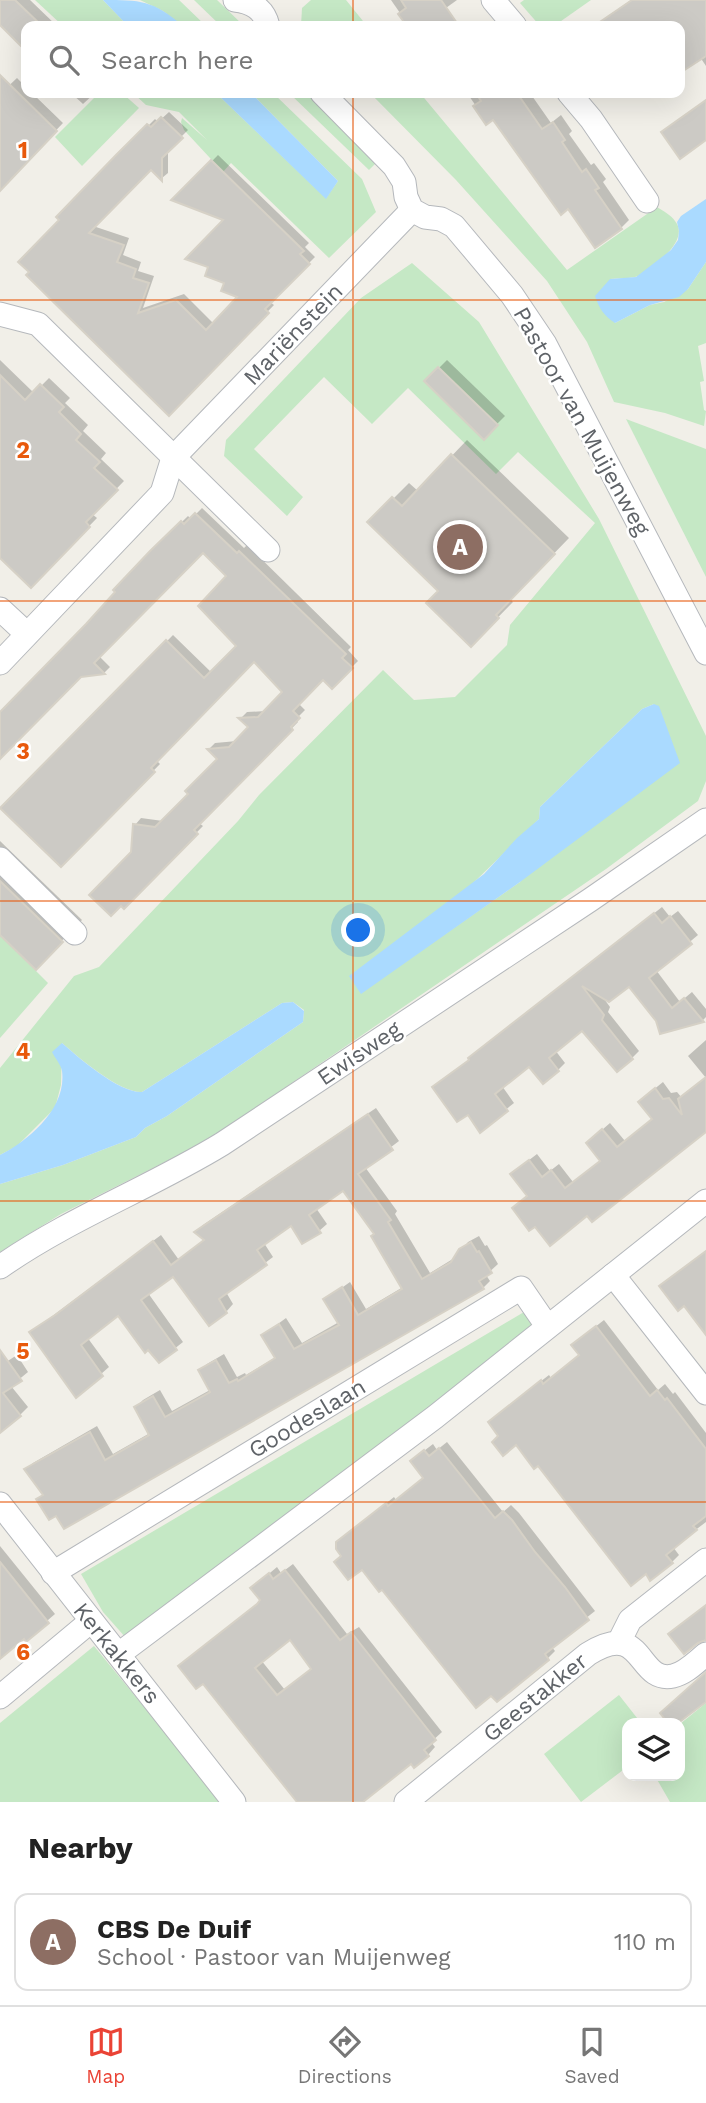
<!DOCTYPE html>
<html lang="en">
<head>
<meta charset="utf-8">
<style>
	body { margin:0; font-family:"Work Sans",sans-serif; background:#f6f6f6; color:#222 }
	.controls { position:absolute; right:21px; bottom:21px; display:grid; overflow:hidden; border-radius:14px; box-shadow:0 7px 28px #0002 }
	.controls button { width:63px; height:63px; display:grid; place-items:center; padding:0; border:0; border-bottom:2px solid #e0e0e0; background:#fff; color:#222; font:35px sans-serif }
	.you { position:absolute; left:359px; top:931px; width:24px; height:24px; margin:-18px; border:5px solid #fff; border-radius:50%; background:#1a73e8; box-shadow:0 0 0 10px #1a73e833 }
	.badge { display:grid; place-items:center; width:46px; height:46px; border-radius:50%; background:#ea4335; color:#fff; font-size:23px; font-weight:700 }
	.pin { position:absolute; translate:-50% -50%; border:4px solid #fff; box-shadow:0 2px 7px #0006 }
	.list { margin:0; padding:0; list-style:none }
	h2 { display:flex; justify-content:space-between; align-items:center; height:91px; margin:0; padding:0 28px; font-size:30px }
	h2 small { font-size:23px; font-weight:400; color:#767676 }
	.list li { display:grid; grid-template-columns:46px 1fr auto; gap:21px; align-items:center; box-sizing:border-box; height:98px; margin:0 14px 14px; padding:0 14px; border:2px solid #e0e0e0; border-radius:14px }
	.list b { display:block; font-size:26px; white-space:nowrap }
	.list p { margin:0; font-size:23px; white-space:nowrap; color:#767676 }
	.list em { font-size:23px; font-style:normal; color:#767676 }
	.icon { flex:none; width:38px; height:38px; fill:none; stroke:currentColor; stroke-width:2; stroke-linecap:round; stroke-linejoin:round }
	.map { position:relative; flex:none; width:706px; height:1802px; overflow:hidden }
	.search { position:absolute; background:#fff; box-shadow:0 7px 28px #0002; left:21px; right:21px; top:21px; height:77px; display:flex; align-items:center; gap:18px; box-sizing:border-box; padding:0 24px; border-radius:14px; color:#767676; font-size:26px }
	.sheet { height:203px; background:#fff }
	nav { display:flex; justify-content:space-around; align-items:center; box-sizing:border-box; height:98px; border-top:2px solid #e0e0e0; background:#fff; font-size:19px; color:#767676 }
	nav a { display:grid; justify-items:center; gap:4px }
	nav .on { color:#ea4335 }
	.map>svg:first-child { display:block }
</style>
</head>
<body>
<div class="map">
<svg width="706" height="1802" viewBox="0 0 706 1802">
	<rect width="100%" height="100%" fill="#f1efe8"/>
	<g fill="#c5e8c5" fill-rule="evenodd">
		<polygon points="35,0 103,0 128,26 63,26"/>
		<polygon points="140,0 179,0 206,26 183,26 163,11"/>
		<polygon points="194,0 217,0 244,26 221,26"/>
		<polygon points="311,0 346,0 367,26 301,26 302,8"/>
		<polygon points="524,0 591,0 554,26 540,26 520,3"/>
		<polygon points="99,93 122,93 139,108 82,166 55,137"/>
		<polygon points="133,93 216,93 326,198 338,181 251,93 273,93 362,179 376,212 329,258 231,163 223,172 184,130 181,122 182,118 207,140 179,112 146,105"/>
		<polygon points="289,93 311,93 379,160 369,170"/>
		<path d="M 370,93 L 420,93 L 567,270 L 657,207 C 663,211 671,215 675,221 C 691,240 653,268 638,276 C 631,279 618,278 610,279 L 615,323 L 650,305 L 664,302 L 688,289 L 706,262 L 706,343 L 698,346 L 704,381 L 700,382 L 704,410 L 706,411 L 704,426 L 665,413 L 614,402 L 587,342 L 547,281 L 456,180 Z"/>
		<path d="M 412,263 L 479,322 L 599,519 L 706,736 L 706,781 L 698,801 L 606,869 L 205,1142 L 61,1214 L 0,1252 L 0,1184 L 63,1165 L 136,1137 L 145,1128 L 167,1116 L 303,1022 L 304,1010 L 293,1002 L 282,1003 L 142,1092 C 120,1093 79,1058 62,1043 L 61,1085 L 55,1108 L 17,1146 L 0,1155 L 0,1068 L 74,976 L 99,967 L 238,821 L 259,795 L 383,670 L 414,700 L 455,697 L 507,645 L 510,625 L 595,523 L 518,452 L 496,474 L 408,388 L 372,424 L 324,377 L 254,449 L 303,497 L 287,516 L 224,456 L 226,440 L 361,298 ZM 654,704 L 520,882 L 360,993 L 539,819 L 540,807 L 642,709 Z"/>
		<polygon points="626,419 706,449 706,577"/>
		<polygon points="0,935 48,983 0,1038"/>
		<polygon points="524,1312 533,1325 444,1397 126,1638 103,1612 81,1574"/>
		<polygon points="94,1646 222,1802 0,1802 0,1723"/>
		<polygon points="619,1695 641,1723 627,1723 627,1767 581,1802 544,1754"/>
		<polygon points="706,1703 706,1802 670,1802 655,1776 680,1776 680,1724"/>
	</g>
	<g fill="#aadaff">
		<path d="M 103,0 C 140,0 153,0 183,26 L 128,26 Z"/>
		<polygon points="216,93 251,93 338,181 326,199"/>
		<path d="M 706,199 L 706,262 L 688,289 L 679,297 L 650,305 L 615,323 C 604,316 599,308 595,296 L 610,279 L 636,277 L 671,250 L 678,240 L 679,231 L 677,222 L 681,216 Z"/>
		<polygon points="654,704 659,706 680,763 520,882 361,994 349,976 484,874 517,838 539,819 540,807 642,709"/>
		<path d="M 293,1002 L 304,1011 L 303,1022 L 167,1116 L 145,1128 L 136,1137 L 63,1165 L 0,1184 L 0,1155 C 29,1140 67,1108 62,1071 C 61,1065 55,1058 52,1052 L 62,1043 C 79,1058 119,1093 142,1092 L 282,1003 Z"/>
	</g>
	<g fill="#0003" fill-rule="evenodd">
		<polygon points="0,0 30,0 57,26 26,26 26,49 0,23"/>
		<polygon points="391,0 457,0 421,26 409,26"/>
		<polygon points="631,0 706,0 706,66 700,57 680,70 680,26 644,26 640,21 632,26 594,26"/>
		<polygon points="17,78 26,87 26,93 32,93 63,123 0,189 0,94"/>
		<polygon points="71,93 95,93 83,104"/>
		<polygon points="467,93 530,93 551,123 561,115 572,131 569,134 591,165 594,163 606,179 603,182 629,220 621,228 569,207 494,117 487,122"/>
		<polygon points="169,112 188,130 168,150 168,173 162,178 151,168 93,226 129,238 123,255 141,262 138,271 154,276 143,308 184,294 214,324 240,297 227,282 226,220 174,200 218,155 309,243 305,247 315,257 270,302 274,305 169,413 28,275 117,157 155,119 158,122"/>
		<polygon points="0,360 34,393 49,378 70,398 65,403 88,425 83,431 106,453 101,459 124,481 92,514 97,518 31,586 0,555"/>
		<polygon points="447,360 505,416 484,437 426,381"/>
		<polygon points="467,440 569,538 510,599 513,602 471,645 440,591 370,522 409,483 418,491"/>
		<polygon points="202,508 244,548 247,545 351,647 348,650 358,661 332,687 323,678 298,703 305,710 296,719 298,722 199,823 203,826 124,906 133,852 135,825 141,818 163,821 190,794 219,759 209,749 215,743 237,741 250,727 241,718 247,712 266,711 285,692 254,660 156,760 160,764 61,865 18,792 173,635 212,673 239,646 229,576 203,551 99,656 110,667 104,673 80,675 0,757 0,713 87,625 151,552 188,516 191,519"/>
		<polygon points="0,841 82,920 36,967 0,932"/>
		<polygon points="662,907 670,917 678,911 698,935 656,970 680,1002 692,992 706,1009 706,1017 703,1020 661,1031 658,1020 630,984 602,996 610,1007 608,1012 639,1051 632,1058 583,1029 555,1050 565,1063 558,1070 529,1064 502,1086 514,1103 480,1130 468,1112 434,1088"/>
		<polygon points="706,1040 706,1130 588,1214 529,1195 520,1167 537,1154 550,1171 559,1164 573,1182 601,1160 595,1136 610,1123 625,1141 654,1118 647,1095 663,1082 671,1093 677,1092 682,1098 706,1078 688,1056"/>
		<polygon points="376,1108 399,1141 365,1167 397,1211 395,1214 430,1273 456,1257 468,1242 479,1236 485,1246 487,1245 498,1264 486,1275 490,1281 483,1288 57,1513 39,1499 44,1494 26,1470 33,1463 97,1426 113,1454 150,1433 136,1407 143,1400 160,1390 172,1411 210,1390 200,1371 207,1364 224,1354 237,1377 245,1373 246,1375 276,1357 263,1335 286,1318 302,1343 339,1322 326,1299 350,1282 366,1309 403,1287 376,1234 343,1189 316,1208 327,1224 319,1231 291,1224 264,1243 273,1257 226,1292 233,1304 226,1312 173,1274 148,1293 183,1342 159,1361 118,1313 87,1337 109,1367 76,1396 31,1332 161,1235 179,1260 206,1239 196,1232 203,1225"/>
		<polygon points="604,1320 658,1390 665,1384 673,1394 675,1392 706,1433 706,1522 673,1547 679,1555 672,1562 538,1464 517,1443 500,1436 497,1415 549,1375 551,1378 581,1355 581,1338"/>
		<polygon points="17,1355 28,1372 11,1386 28,1407 20,1415 0,1420 0,1366"/>
		<polygon points="447,1442 503,1512 511,1505 519,1513 595,1611 551,1646 555,1651 548,1658 497,1700 363,1567 343,1555 338,1542 394,1497 396,1500 425,1477 420,1454 433,1444 437,1450"/>
		<polygon points="0,1546 55,1614 26,1639 24,1637 0,1657"/>
		<path d="M 293,1564 L 347,1634 L 359,1627 L 442,1732 L 431,1742 L 435,1747 L 428,1755 L 411,1762 L 362,1802 L 299,1802 L 203,1682 L 261,1602 L 252,1588 L 277,1567 L 281,1573 ZM 290,1637 L 312,1668 L 285,1690 L 261,1660 Z"/>
	</g>
	<g fill="#cccac5" stroke="#d6d1c6" stroke-width="2" fill-rule="evenodd">
		<polygon points="0,0 15,0 42,26 26,26 26,51 0,25"/>
		<polygon points="401,0 441,0 459,26 407,26 398,14 406,8"/>
		<polygon points="632,0 706,0 706,56 680,73 680,26 642,26 640,23 635,26 594,26"/>
		<polygon points="0,75 57,131 0,191"/>
		<polygon points="476,93 517,93 542,129 553,122 565,140 562,142 582,172 586,169 599,188 595,190 622,229 595,248 568,209 561,215 493,120 486,125 473,106 481,101"/>
		<polygon points="706,100 706,140 680,159 661,132"/>
		<polygon points="161,117 183,138 162,158 162,181 151,170 89,233 124,245 117,262 136,269 133,278 149,283 138,313 176,300 206,330 237,297 221,291 224,283 205,276 208,267 185,259 223,220 171,200 211,160 304,251 300,254 310,264 265,309 269,313 169,416 26,275 29,272 18,262 59,220 56,217 116,155 147,124 151,127"/>
		<polygon points="438,367 498,425 484,440 424,381"/>
		<polygon points="0,375 25,400 40,384 64,407 59,412 81,434 76,440 100,462 94,468 118,490 86,522 90,527 31,588 0,558"/>
		<polygon points="451,454 555,554 496,615 499,618 471,647 426,603 438,591 367,522 392,497 402,506"/>
		<polygon points="195,513 237,553 239,551 346,654 342,658 353,668 332,689 323,680 293,711 300,718 291,727 293,730 194,830 198,834 124,909 121,906 111,916 89,895 131,852 133,824 155,827 188,794 185,791 217,759 207,749 229,747 248,727 238,718 258,717 282,692 254,662 151,768 155,772 61,867 0,808 166,640 204,678 236,646 198,606 226,576 203,553 94,663 105,674 81,677 0,759 0,712 86,624 115,592 113,590 150,551 181,521 184,524"/>
		<polygon points="0,881 63,942 36,970 0,935"/>
		<polygon points="654,913 662,923 670,916 692,944 649,978 672,1008 684,998 704,1022 660,1034 656,1021 629,987 609,1002 582,986 604,1015 602,1020 633,1059 617,1072 582,1031 549,1058 559,1071 543,1084 529,1067 495,1094 508,1111 480,1133 468,1115 457,1122 432,1087 469,1060 468,1058"/>
		<polygon points="706,1077 706,1132 592,1222 587,1216 550,1246 535,1227 529,1231 512,1208 527,1196 510,1174 529,1160 542,1177 551,1170 565,1188 600,1161 586,1143 602,1129 617,1147 652,1119 638,1102 655,1088 663,1099 669,1098 682,1115 678,1099"/>
		<polygon points="368,1114 393,1150 358,1174 391,1220 388,1222 422,1279 451,1262 459,1249 471,1242 477,1252 479,1251 492,1273 479,1281 484,1289 64,1529 56,1516 49,1520 36,1499 43,1495 24,1469 90,1432 105,1460 149,1435 134,1407 153,1396 165,1417 210,1392 198,1370 216,1360 229,1383 237,1379 238,1381 275,1358 261,1335 279,1324 294,1349 339,1325 323,1299 342,1287 358,1315 402,1289 371,1236 374,1234 343,1191 309,1215 321,1233 302,1244 291,1226 257,1250 267,1265 219,1299 227,1313 209,1326 173,1277 141,1300 177,1350 159,1363 148,1350 145,1353 118,1316 81,1345 103,1376 76,1398 29,1332 55,1315 153,1241 171,1265 204,1240 194,1232"/>
		<polygon points="706,1251 706,1335 684,1306 678,1311 659,1286"/>
		<polygon points="596,1326 650,1396 657,1390 665,1400 667,1398 706,1449 706,1516 693,1526 697,1530 666,1555 673,1563 650,1581 646,1574 631,1586 538,1466 534,1469 516,1445 503,1456 492,1442 498,1436 488,1422 541,1380 543,1384 579,1355 571,1345"/>
		<polygon points="0,1350 22,1381 3,1393 21,1416 0,1433"/>
		<polygon points="439,1448 495,1518 503,1511 512,1520 535,1552 565,1587 589,1620 545,1654 549,1660 497,1702 491,1696 476,1708 382,1590 379,1592 362,1570 348,1580 334,1562 341,1556 336,1549 336,1542 386,1503 388,1506 423,1478 410,1461 424,1450 429,1456"/>
		<polygon points="0,1562 49,1623 26,1642 24,1639 0,1659"/>
		<path d="M 285,1570 L 340,1640 L 351,1632 L 436,1740 L 424,1750 L 429,1756 L 414,1768 L 411,1764 L 363,1802 L 297,1802 L 203,1684 L 196,1689 L 178,1666 L 257,1604 L 260,1600 L 250,1588 L 269,1573 L 273,1579 ZM 290,1640 L 311,1669 L 277,1695 L 255,1668 Z"/>
		<polygon points="706,1605 706,1640 698,1643 684,1654 668,1634"/>
		<polygon points="706,1672 706,1702 678,1723 668,1723 660,1713"/>
	</g>
	<g fill="none" stroke-linecap="round" stroke-linejoin="round">
		<g stroke="#b5b8bc" stroke-width="25">
			<g id="minor">
				<path d="M 235,0 C 252,2 264,9 268,26"/>
				<polyline points="493,0 515,26"/>
				<polyline points="322,93 394,166 404,182 406,197 412,210 425,217 441,219 454,226 512,295 545,344 706,653"/>
				<polyline points="569,93 591,119 647,201"/>
				<polyline points="0,314 38,324 268,550"/>
				<polyline points="0,609 27,634"/>
				<polyline points="0,663 162,493 173,458 412,210"/>
				<polyline points="0,859 75,933"/>
				<path d="M 0,1267 C 70,1218 150,1188 222,1144 L 590,900 L 706,820"/>
				<polyline points="613,1275 706,1393"/>
				<polyline points="0,1504 234,1802"/>
				<polyline points="53,1573 521,1288 547,1326"/>
				<polyline points="619,1642 630,1620 706,1560"/>
				<polyline points="119,1654 435,1417 706,1201"/>
				<polyline points="0,1697 91,1621"/>
				<path d="M 406,1802 L 588,1654 C 645,1618 636,1684 673,1676 C 686,1673 696,1662 706,1654"/>
			</g>
		</g>
		<use href="#minor" stroke="#fff" stroke-width="23"/>
	</g>
	<path fill="none" stroke="#e8590c" stroke-width="2" stroke-opacity="0.55" d="M 353,0 L 353,26M 353,93 L 353,1802M 0,300 L 706,300M 0,601 L 706,601M 0,901 L 706,901M 0,1201 L 706,1201M 0,1502 L 706,1502"/>
	<g text-anchor="middle" stroke-width="5" stroke-linejoin="round" paint-order="stroke">
		<g font-size="23" fill="#5f6368" stroke="#fff">
			<text transform="translate(293 334) rotate(-46)" y="8">Mariënstein</text>
			<text transform="translate(582 421) rotate(61)" y="8">Pastoor van Muijenweg</text>
			<text transform="translate(359 1053) rotate(-34)" y="8">Ewisweg</text>
			<text transform="translate(307 1418) rotate(-31)" y="8">Goodeslaan</text>
			<text transform="translate(117 1653) rotate(51)" y="8">Kerkakkers</text>
			<text transform="translate(535 1697) rotate(-39)" y="8">Geestakker</text>
		</g>
	</g>
	<g font-size="23" text-anchor="middle" font-weight="bold" fill="#e8590c" stroke="#fff" stroke-width="5" stroke-linejoin="round" paint-order="stroke">
		<text x="23" y="158">1</text>
		<text x="23" y="458">2</text>
		<text x="23" y="759">3</text>
		<text x="23" y="1059">4</text>
		<text x="23" y="1359">5</text>
		<text x="23" y="1660">6</text>
	</g>
</svg>
<div class="controls">
<button><svg class="icon" aria-label="layers" viewBox="0 0 24 24"><path d="M12 4l9 5-9 5-9-5zM3 14l9 5 9-5"/></svg></button>
</div>
<div class="you"></div>
<div class="pin badge" style="left:460px;top:547px;background:#8d6e63">A</div>
<div class="search"><svg class="icon" aria-label="search" viewBox="0 0 24 24"><circle cx="10" cy="10" r="6"/><path d="M15 15l6 6"/></svg>Search here</div>
</div>
<section class="sheet">
<h2>Nearby<small></small></h2>
<ul class="list">
<li><span class="badge" style="background:#8d6e63">A</span><div><b>CBS De Duif</b><p>School · Pastoor van Muijenweg</p></div><em>110 m</em></li>
</ul>
</section>
<nav>
<a class="on"><svg class="icon" aria-label="map" viewBox="0 0 24 24"><path d="M3 6l6-2 6 2 6-2v14l-6 2-6-2-6 2zM9 4v14M15 6v14"/></svg>Map</a>
<a><svg class="icon" aria-label="directions" viewBox="0 0 24 24"><path d="M12 3l9 9-9 9-9-9zM9 14v-3h6M13 9l2 2-2 2"/></svg>Directions</a>
<a><svg class="icon" aria-label="saved" viewBox="0 0 24 24"><path d="M7 4h10v16l-5-4-5 4z"/></svg>Saved</a>
</nav>
</body>
</html>
